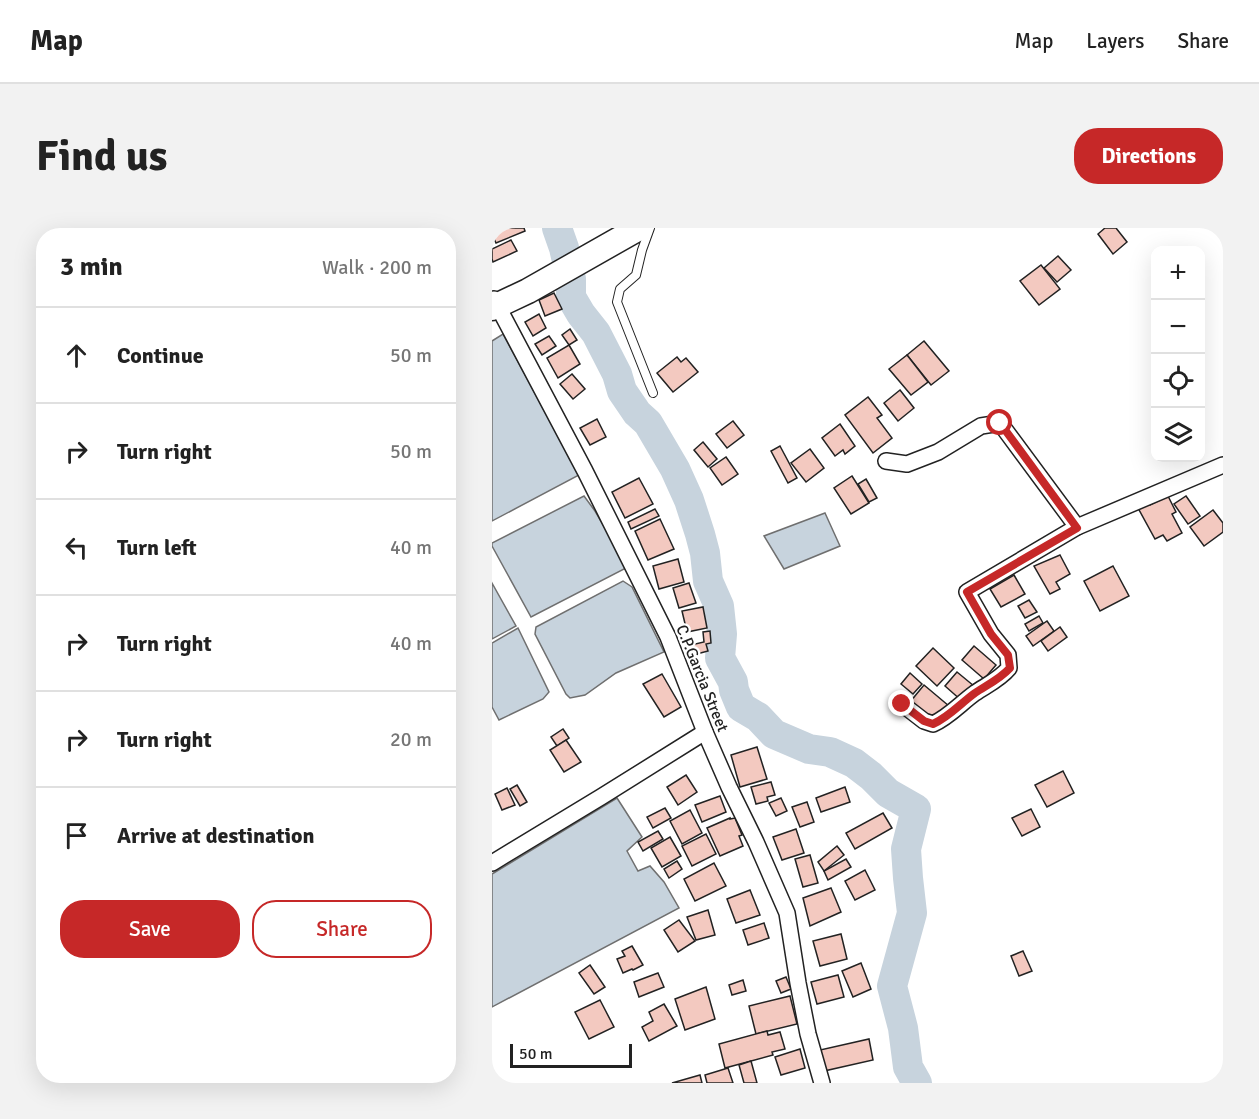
<!DOCTYPE html>
<html lang="en">
<head>
<meta charset="utf-8">
<style>
	body { margin:0; font-family:Signika,sans-serif; background:#f2f2f2; color:#222 }
	.controls { position:absolute; right:18px; top:18px; display:grid; overflow:hidden; border-radius:12px; box-shadow:0 6px 24px #0002 }
	.controls button { width:54px; height:54px; display:grid; place-items:center; padding:0; border:0; border-bottom:2px solid #e0e0e0; background:#fff; color:#222; font:30px sans-serif }
	.scale { position:absolute; left:18px; bottom:15px; width:122px; box-sizing:border-box; padding-left:6px; border:3px solid #222; border-top:0; font-size:16px; line-height:21px; white-space:nowrap; color:#222; -webkit-text-stroke:4px #fff; paint-order:stroke }
	.stop { position:absolute; width:18px; height:18px; margin:-14px; border:4px solid #c62828; border-radius:50%; background:#fff }
	.stop.end { background:#c62828; border-color:#fff; box-shadow:0 2px 6px #0008 }
	.list { margin:0; padding:0; list-style:none }
	h2 { display:flex; justify-content:space-between; align-items:center; height:78px; margin:0; padding:0 24px; font-size:26px }
	h2 small { font-size:20px; font-weight:400; color:#767676 }
	.list li { display:grid; grid-template-columns:39px 1fr auto; gap:18px; align-items:center; box-sizing:border-box; height:96px; padding:0 24px; border-top:2px solid #e0e0e0 }
	.list b { display:block; font-size:22px; white-space:nowrap }
	.list em { font-size:20px; font-style:normal; color:#767676 }
	.actions { display:flex; gap:12px; padding:18px 24px }
	.actions a { flex:1; padding:14px 0; border:2px solid #c62828; border-radius:24px; text-align:center; font-size:21px; color:#c62828 }
	.actions .main { background:#c62828; color:#fff }
	.icon { flex:none; width:33px; height:33px; fill:none; stroke:currentColor; stroke-width:2; stroke-linecap:round; stroke-linejoin:round }
	.map { position:relative; flex:none; width:731px; height:855px; overflow:hidden; border-radius:24px }
	header { display:flex; align-items:center; gap:36px; box-sizing:border-box; height:84px; padding:0 30px; background:#fff; border-bottom:2px solid #e0e0e0 }
	header strong { font-size:28px }
	nav { display:flex; gap:33px; margin-inline-start:auto; font-size:21px }
	.intro { display:flex; align-items:center; justify-content:space-between; box-sizing:border-box; height:144px; padding:0 36px }
	h1 { margin:0; font-size:42px }
	.button { padding:15px 27px; border-radius:24px; background:#c62828; color:#fff; font-size:21px; font-weight:700 }
	main { display:flex; gap:36px; padding:0 36px }
	aside { flex:1; background:#fff; border-radius:24px; box-shadow:0 6px 24px #0002 }
	.map>svg:first-child { display:block }
</style>
</head>
<body>
<header>
<strong>Map</strong>
<nav><a>Map</a><a>Layers</a><a>Share</a></nav>
</header>
<div class="intro"><h1>Find us</h1><a class="button">Directions</a></div>
<main>
<aside>
<h2>3 min<small>Walk · 200 m</small></h2>
<ul class="list">
<li><svg class="icon" aria-label="ahead" viewBox="0 0 24 24"><path d="M12 20V5M6 11l6-6 6 6"/></svg><div><b>Continue</b></div><em>50 m</em></li>
<li><svg class="icon" aria-label="right" viewBox="0 0 24 24"><path d="M7 20v-9h11M14 6l5 5-5 5"/></svg><div><b>Turn right</b></div><em>50 m</em></li>
<li><svg class="icon" aria-label="left" viewBox="0 0 24 24"><path d="M17 20v-9H6M10 6l-5 5 5 5"/></svg><div><b>Turn left</b></div><em>40 m</em></li>
<li><svg class="icon" aria-label="right" viewBox="0 0 24 24"><path d="M7 20v-9h11M14 6l5 5-5 5"/></svg><div><b>Turn right</b></div><em>40 m</em></li>
<li><svg class="icon" aria-label="right" viewBox="0 0 24 24"><path d="M7 20v-9h11M14 6l5 5-5 5"/></svg><div><b>Turn right</b></div><em>20 m</em></li>
<li><svg class="icon" aria-label="arrive" viewBox="0 0 24 24"><path d="M6 21V4h12l-3 4 3 4H6"/></svg><div><b>Arrive at destination</b></div></li>
</ul>
<div class="actions"><a class="main">Save</a><a>Share</a></div>
</aside>
<div class="map">
<svg width="731" height="855" viewBox="0 0 731 855">
	<rect width="100%" height="100%" fill="#fff"/>
	<g fill="#c7d3dd" stroke="#6f6f6f" stroke-width="1.5">
		<polygon points="11,106 87,247 0,293 0,113"/>
		<polygon points="92,268 103,283 136,339 39,389 0,318 0,315"/>
		<polygon points="333,285 348,318 292,341 272,308"/>
		<polygon points="131,353 140,359 172,424 124,445 93,467 78,470 74,466 43,406 44,399"/>
		<polygon points="0,355 24,398 0,411"/>
		<polygon points="26,400 57,464 51,471 7,492 0,479 0,415"/>
		<polygon points="125,570 150,609 135,623 146,643 158,638 172,654 187,680 0,779 0,646"/>
	</g>
	<g fill="none" stroke-linecap="round" stroke-linejoin="round">
		<polyline stroke="#c7d3dd" stroke-width="30" points="65,0 72,20 79,51 79,69 89,86 104,105 125,146 130,163 145,185 156,195 183,241 197,272 208,306 213,325 216,353 227,378 230,406 228,430 241,454 242,462 249,479 266,489 282,506 317,521 338,524 362,535 379,548 396,565 424,581 414,621 416,650 420,685 400,758 411,800 416,839 425,855"/>
	</g>
	<g fill="#f3c9c0" stroke="#222" stroke-width="1.5">
		<polygon points="0,0 32,0 33,3 4,15 0,6"/>
		<polygon points="613,0 624,0 635,14 621,26 606,6"/>
		<polygon points="19,12 25,23 1,34 0,31 0,21"/>
		<polygon points="566,28 579,42 565,54 552,40"/>
		<polygon points="549,37 568,61 547,77 528,53"/>
		<polygon points="62,65 70,81 53,88 47,72"/>
		<polygon points="47,86 54,100 41,108 33,94"/>
		<polygon points="78,101 85,112 77,117 70,107"/>
		<polygon points="57,108 64,118 50,127 43,116"/>
		<polygon points="432,113 457,143 439,157 415,127"/>
		<polygon points="77,117 88,136 66,150 55,130"/>
		<polygon points="415,127 436,154 419,167 397,141"/>
		<polygon points="185,129 189,134 194,130 206,144 181,164 165,145"/>
		<polygon points="80,146 93,161 81,171 68,156"/>
		<polygon points="408,162 422,180 406,193 392,175"/>
		<polygon points="376,169 390,187 385,190 400,210 381,225 353,187"/>
		<polygon points="105,191 114,209 98,217 88,200"/>
		<polygon points="241,193 252,207 235,220 224,206"/>
		<polygon points="348,196 363,218 353,226 351,222 343,228 330,210"/>
		<polygon points="211,214 225,231 216,239 202,222"/>
		<polygon points="288,218 305,250 296,255 279,223"/>
		<polygon points="318,221 332,240 314,254 299,235"/>
		<polygon points="234,229 246,246 230,257 218,240"/>
		<polygon points="360,248 377,275 359,286 342,260"/>
		<polygon points="147,250 161,276 133,290 120,264"/>
		<polygon points="374,251 385,270 377,274 366,256"/>
		<polygon points="676,268 684,284 680,286 690,305 675,313 671,307 663,311 646,280 657,274 658,277"/>
		<polygon points="694,268 708,288 696,296 682,276"/>
		<polygon points="163,281 167,288 139,301 136,294"/>
		<polygon points="721,282 731,295 731,304 712,318 698,299"/>
		<polygon points="168,291 182,321 156,332 143,303"/>
		<polygon points="568,327 578,346 564,354 568,361 558,366 542,338"/>
		<polygon points="186,331 192,354 167,361 161,338"/>
		<polygon points="621,338 637,368 608,383 592,353"/>
		<polygon points="522,347 533,366 509,379 498,361"/>
		<polygon points="197,355 204,375 187,380 181,360"/>
		<polygon points="537,372 545,384 533,390 526,378"/>
		<polygon points="211,379 215,400 195,404 190,383"/>
		<polygon points="547,388 551,395 537,403 533,396"/>
		<polygon points="555,393 562,403 541,418 534,408"/>
		<polygon points="568,399 575,409 556,423 549,413"/>
		<polygon points="218,403 219,415 214,416 216,423 201,427 199,417 212,414 211,404"/>
		<polygon points="482,418 504,437 492,451 470,432"/>
		<polygon points="441,420 462,440 445,458 424,438"/>
		<polygon points="465,444 482,458 470,473 453,458"/>
		<polygon points="418,445 430,456 421,466 409,456"/>
		<polygon points="170,446 189,479 172,489 151,456"/>
		<polygon points="432,457 457,478 442,495 418,474"/>
		<polygon points="71,501 77,510 65,518 59,509"/>
		<polygon points="74,512 89,534 72,544 58,522"/>
		<polygon points="265,519 275,551 248,559 239,527"/>
		<polygon points="571,543 582,565 555,579 543,557"/>
		<polygon points="194,547 205,564 186,577 175,559"/>
		<polygon points="279,554 283,567 275,569 276,573 264,576 259,559"/>
		<polygon points="25,557 35,574 28,578 18,561"/>
		<polygon points="353,559 358,574 329,584 324,570"/>
		<polygon points="15,560 23,577 10,582 3,566"/>
		<polygon points="228,568 234,584 210,594 203,577"/>
		<polygon points="289,570 295,583 284,588 277,575"/>
		<polygon points="315,574 322,594 308,599 300,579"/>
		<polygon points="173,580 179,590 161,600 155,589"/>
		<polygon points="539,581 548,599 530,608 520,590"/>
		<polygon points="198,582 210,605 190,616 178,593"/>
		<polygon points="391,585 400,600 363,621 354,605"/>
		<polygon points="238,590 238,591 243,590 250,607 247,608 251,618 228,628 215,600"/>
		<polygon points="304,601 312,625 290,632 281,609"/>
		<polygon points="166,603 171,611 151,623 146,614"/>
		<polygon points="214,606 224,626 200,638 190,618"/>
		<polygon points="178,609 189,628 170,639 159,620"/>
		<polygon points="345,618 352,627 332,643 326,634"/>
		<polygon points="318,627 326,655 311,659 303,631"/>
		<polygon points="354,631 359,639 336,652 332,643"/>
		<polygon points="185,633 190,641 177,650 172,641"/>
		<polygon points="222,635 234,658 203,673 192,651"/>
		<polygon points="373,642 383,662 363,672 353,653"/>
		<polygon points="339,660 349,684 318,698 311,670"/>
		<polygon points="258,662 268,687 244,695 235,671"/>
		<polygon points="216,682 223,707 204,712 195,689"/>
		<polygon points="187,692 203,713 186,724 172,702"/>
		<polygon points="272,695 277,710 256,717 251,702"/>
		<polygon points="349,706 355,731 328,738 321,713"/>
		<polygon points="140,718 151,737 141,742 140,741 131,745 125,731 133,728 130,723"/>
		<polygon points="531,723 540,743 527,748 519,728"/>
		<polygon points="369,735 379,761 361,769 350,743"/>
		<polygon points="98,737 113,759 102,766 87,745"/>
		<polygon points="166,745 172,759 147,769 142,754"/>
		<polygon points="346,747 352,769 325,776 319,754"/>
		<polygon points="294,749 299,761 289,765 284,753"/>
		<polygon points="251,752 254,763 240,767 237,757"/>
		<polygon points="214,759 223,791 193,802 183,771"/>
		<polygon points="298,768 305,796 264,806 257,778"/>
		<polygon points="108,772 122,799 97,811 83,784"/>
		<polygon points="172,776 185,798 157,813 150,799 161,793 157,784"/>
		<polygon points="275,803 276,807 288,804 293,821 280,824 281,827 233,840 227,816"/>
		<polygon points="377,811 381,832 332,843 328,822"/>
		<polygon points="308,821 313,840 289,847 283,829"/>
		<polygon points="259,833 265,855 252,855 247,837"/>
		<polygon points="236,840 241,855 215,855 213,847"/>
		<polygon points="208,847 210,855 180,855"/>
	</g>
	<g fill="none" stroke-linecap="round" stroke-linejoin="round">
		<g stroke="#222" stroke-width="10">
			<polyline id="service" points="158,0 150,22 144,47 128,61 125,74 161,165"/>
		</g>
		<g stroke="#222" stroke-width="18">
			<g id="minor">
				<polyline points="2,71 93,243 176,409 213,504 237,559 264,614 295,685 306,755 316,806 330,855"/>
				<polyline points="394,233 415,236 446,224 489,198 508,195 585,299"/>
				<path d="M 410,476 L 432,493 L 441,496 C 457,489 469,475 483,465 C 495,457 508,451 517,440 L 516,427 L 499,406 L 475,364 L 585,299 L 731,237"/>
				<polyline points="0,635 109,569 213,504"/>
			</g>
		</g>
		<g stroke="#222" stroke-width="27">
			<polyline id="trunk" points="0,80 36,63 147,0"/>
		</g>
		<use href="#service" stroke="#fff" stroke-width="8"/>
		<use href="#minor" stroke="#fff" stroke-width="15"/>
		<use href="#trunk" stroke="#fff" stroke-width="24"/>
	</g>
	<g fill="none" stroke-linecap="round" stroke-linejoin="round">
		<path stroke="#c62828" stroke-width="8" d="M 410,476 L 432,493 L 441,496 C 457,489 469,475 483,465 C 495,457 508,451 518,440 L 516,427 L 499,406 L 475,364 L 585,300 L 508,195"/>
	</g>
	<g text-anchor="middle" stroke-width="4.5" stroke-linejoin="round" paint-order="stroke">
		<g font-size="16" fill="#222" stroke="#fff">
			<text transform="translate(211 450) rotate(68)" y="6">C.P.Garcia Street</text>
		</g>
	</g>
</svg>
<div class="controls">
<button>+</button>
<button>−</button>
<button><svg class="icon" aria-label="locate" viewBox="0 0 24 24"><circle cx="12" cy="12" r="6"/><path d="M12 2v4M12 18v4M2 12h4M18 12h4"/></svg></button>
<button><svg class="icon" aria-label="layers" viewBox="0 0 24 24"><path d="M12 4l9 5-9 5-9-5zM3 14l9 5 9-5"/></svg></button>
</div>
<div class="scale">50 m</div>
<div class="stop" style="left:508px;top:195px"></div>
<div class="stop end" style="left:410px;top:476px"></div>
</div>
</main>
</body>
</html>
